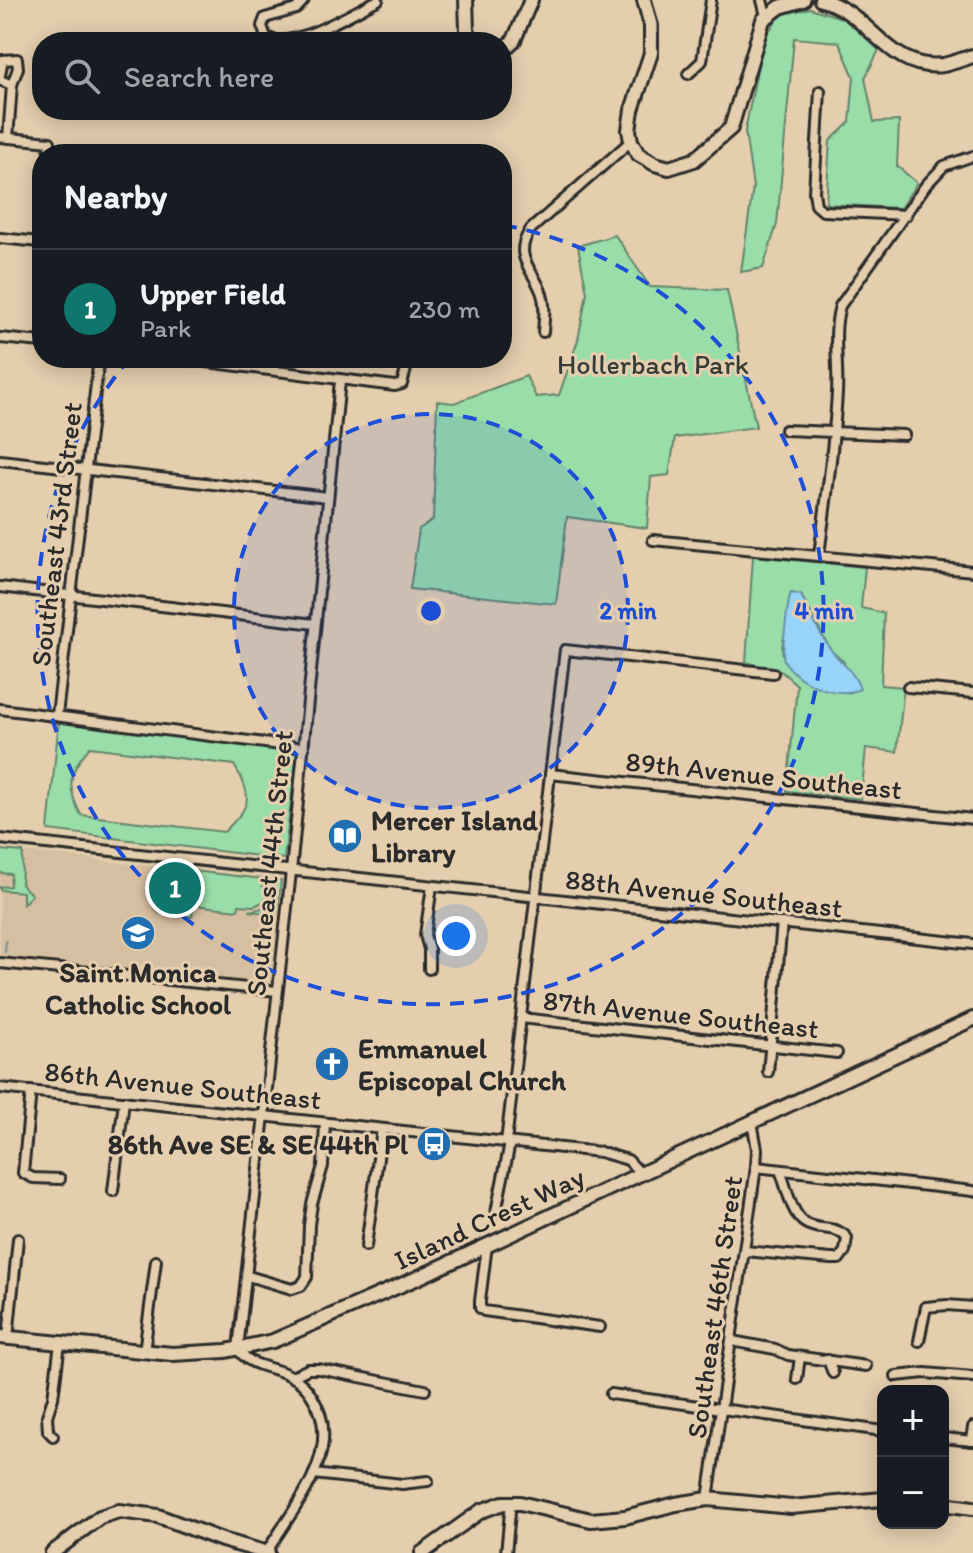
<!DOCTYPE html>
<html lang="en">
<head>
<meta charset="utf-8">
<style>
	body { margin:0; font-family:Itim,sans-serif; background:#242831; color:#f1f3f6 }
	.controls { position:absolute; right:24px; bottom:24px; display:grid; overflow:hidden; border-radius:16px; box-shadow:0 4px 20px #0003 }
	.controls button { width:72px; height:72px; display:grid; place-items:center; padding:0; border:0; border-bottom:2px solid #363941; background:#171b24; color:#f1f3f6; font:40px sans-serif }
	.you { position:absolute; left:456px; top:936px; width:28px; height:28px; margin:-20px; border:6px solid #fff; border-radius:50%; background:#1a73e8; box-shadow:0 0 0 12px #1a73e833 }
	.badge { display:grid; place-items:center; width:52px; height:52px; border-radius:50%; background:#0f766e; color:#fff; font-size:26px; font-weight:700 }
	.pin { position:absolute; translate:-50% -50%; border:4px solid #fff; box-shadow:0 2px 8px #0006 }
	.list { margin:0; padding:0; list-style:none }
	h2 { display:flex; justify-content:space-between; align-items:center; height:104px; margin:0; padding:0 32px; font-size:34px }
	h2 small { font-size:26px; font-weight:400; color:#9ea1a6 }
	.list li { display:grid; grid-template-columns:52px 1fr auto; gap:24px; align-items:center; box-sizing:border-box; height:120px; padding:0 32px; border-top:2px solid #363941 }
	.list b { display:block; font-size:30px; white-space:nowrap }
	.list p { margin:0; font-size:26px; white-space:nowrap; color:#9ea1a6 }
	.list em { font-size:26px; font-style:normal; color:#9ea1a6 }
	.icon { flex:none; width:44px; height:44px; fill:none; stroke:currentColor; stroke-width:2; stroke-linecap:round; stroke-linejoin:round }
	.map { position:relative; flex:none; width:973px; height:1553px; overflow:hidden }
	.search { position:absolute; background:#171b24; box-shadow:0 4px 20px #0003; left:32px; top:32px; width:480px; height:88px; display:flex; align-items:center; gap:20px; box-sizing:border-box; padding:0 28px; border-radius:32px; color:#9ea1a6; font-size:30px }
	.panel { position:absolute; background:#171b24; box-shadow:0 4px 20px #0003; left:32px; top:144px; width:480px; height:224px; border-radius:32px }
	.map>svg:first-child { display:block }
</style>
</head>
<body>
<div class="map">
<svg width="973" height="1553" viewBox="0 0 973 1553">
	<rect width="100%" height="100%" fill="#e5ceae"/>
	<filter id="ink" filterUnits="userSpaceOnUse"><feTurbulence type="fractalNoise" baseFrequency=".0125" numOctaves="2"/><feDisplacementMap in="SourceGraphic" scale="16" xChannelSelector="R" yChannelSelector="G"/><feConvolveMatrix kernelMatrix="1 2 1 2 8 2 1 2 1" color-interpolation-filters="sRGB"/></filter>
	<g filter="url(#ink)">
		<polygon fill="#d6bea0" points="0,849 281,881 272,976 265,983 0,955"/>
		<g fill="#99dda9" stroke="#62846a" stroke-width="2" fill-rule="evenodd">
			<polygon points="810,8 845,19 879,50 865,78 874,122 899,121 897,166 917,183 900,208 826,204 830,141 850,122 854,77 839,42 794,38 777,224 763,268 741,272 753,187 745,131 763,40 780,15"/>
			<polygon points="615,235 650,287 727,290 756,427 675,438 669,475 651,477 647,528 567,517 556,604 410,589 419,529 433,520 437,401 454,403 526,376 536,397 559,395 578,340 587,293 578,246"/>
			<path d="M 753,556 L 865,567 L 861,608 L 884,613 L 881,685 L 904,687 L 897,752 L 866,748 L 861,799 L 787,791 L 797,685 L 782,672 L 746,662 ZM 791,593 L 801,595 L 831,651 L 844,662 L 851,692 C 830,694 782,676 782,649 C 782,641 786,632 787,624 C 788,613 787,604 791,593 Z"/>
			<path d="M 59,720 L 297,752 L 284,859 L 48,830 ZM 90,747 L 234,765 C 254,799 251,805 224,832 L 81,815 C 66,787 68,771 90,747 Z"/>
			<polygon points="0,850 23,852 21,884 32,895 23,904 23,892 0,890 0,887 10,886 11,874 0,873"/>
			<path d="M 158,867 L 281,881 L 278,910 L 275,914 L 249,911 C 253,910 263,909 267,906 C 273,901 272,889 276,884 L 263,882 L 262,886 L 267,889 L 265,901 L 254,906 L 239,905 L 238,910 L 194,905 L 192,917 L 159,913 L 152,903 Z"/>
		</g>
		<path fill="#97d4f8" stroke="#6c90a6" stroke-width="2" d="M 791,593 L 801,595 C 809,613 818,631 829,647 C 839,662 854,670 860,689 C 836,699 797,683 784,660 C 781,654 788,600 791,593 Z"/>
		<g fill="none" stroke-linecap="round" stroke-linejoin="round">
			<polyline stroke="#6c90a6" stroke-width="2" points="5,952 6,941"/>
			<g stroke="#2b2b2b" stroke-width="14">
				<g id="street">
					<path d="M 304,0 L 296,9 L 265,18 L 262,26 L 266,37 C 291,52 353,12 378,0"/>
					<polyline points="762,0 766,16"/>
					<polyline points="688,74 702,61 711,0"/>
					<polyline points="0,75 3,60 17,59 18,68 12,85"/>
					<polyline points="0,80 12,85 8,138"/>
					<polyline points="820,91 814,192 816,205 823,211 906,215"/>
					<polyline points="0,137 50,142 49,154"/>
					<polyline points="0,238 40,242 42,218"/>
					<path d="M 543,332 C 544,319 546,306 542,294 C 534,269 511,257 531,229 L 631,141"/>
					<polyline points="0,338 42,342"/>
					<polyline points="175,358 395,386 402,384 409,358"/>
					<polyline points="785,430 904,435"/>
					<polyline points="0,460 328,497"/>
					<polyline points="653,540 973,571"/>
					<path d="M 819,555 C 826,501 834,447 837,393 C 839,364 832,333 840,306 L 926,185 L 944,166 L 973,156"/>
					<polyline points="0,587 315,624"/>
					<polyline points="908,687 973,693"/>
					<polyline points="0,709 304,748"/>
					<polyline points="57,715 99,358"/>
					<polyline points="550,774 973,819"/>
					<polyline points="0,839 973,944"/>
					<polyline points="0,963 277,991"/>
					<polyline points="429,969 429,949 425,935 432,886"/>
					<polyline points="521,1018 837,1053"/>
					<polyline points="768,1072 782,923"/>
					<polyline points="0,1088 600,1152 628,1160 641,1174"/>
					<polyline points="31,1091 23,1173 33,1178 60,1179"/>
					<polyline points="506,1142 565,650 773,673"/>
					<polyline points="756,1167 973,1191"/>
					<polyline points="113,1191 124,1101"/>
					<polyline points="496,1212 510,1143"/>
					<polyline points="487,1245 480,1301 480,1308 484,1311 600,1327"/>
					<polyline points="366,1246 382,1129"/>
					<path d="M 745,1251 L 831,1259 L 839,1259 L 845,1251 L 847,1238 C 836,1224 819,1232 805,1223 C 791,1214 786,1185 780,1170"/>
					<polyline points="248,1276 292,1289 301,1286 307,1277 309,1225 312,1204 323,1166 325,1123"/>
					<polyline points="8,1338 18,1239"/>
					<polyline points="732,1341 775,1349 788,1355 866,1366"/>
					<polyline points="919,1341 926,1307 947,1305 973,1307"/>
					<polyline points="144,1352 156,1261"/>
					<polyline points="828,1360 833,1373"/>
					<polyline points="896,1376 925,1373 973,1377"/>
					<polyline points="292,1377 308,1369 319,1369 425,1390"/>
					<polyline points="797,1379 800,1357"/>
					<polyline points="611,1394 883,1431"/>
					<polyline points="53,1436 48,1431 47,1416 53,1398 60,1343"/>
					<polyline points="943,1438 973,1441"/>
					<polyline points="971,1441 973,1427"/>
					<polyline points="314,1474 402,1484 428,1481"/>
					<polyline points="708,1499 756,1167 757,1149 752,1122"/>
					<path d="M 266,1553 C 292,1509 346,1451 313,1398 C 308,1389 300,1381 291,1376 C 273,1366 250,1368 238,1349 L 290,881 L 340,381"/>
					<polyline points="506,1553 511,1502"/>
				</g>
			</g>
			<g stroke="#2b2b2b" stroke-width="18">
				<g id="secondary">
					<polyline points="466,0 467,30 473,42"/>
					<polyline points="644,0 651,26 651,53 632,110 629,130 631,141 638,154 655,164 669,168 694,160 731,128 763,20 780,7 803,0"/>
					<path d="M 821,0 C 869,11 888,72 943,65 C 953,63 963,59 973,56"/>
					<polyline points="502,51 514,40 531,0"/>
					<polyline points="0,1337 172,1354 226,1351 273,1341 415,1279 973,1019"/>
					<polyline points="943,1504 973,1508"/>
					<polyline points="52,1553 100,1517 119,1511 158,1516 222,1540 268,1553"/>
					<polyline points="422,1553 481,1511 503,1503 520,1503 591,1520 625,1517 676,1504 708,1499 791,1507 883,1499"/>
				</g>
			</g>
			<use href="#street" stroke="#e5ceae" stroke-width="8"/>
			<use href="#secondary" stroke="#e5ceae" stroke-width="12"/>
		</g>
	</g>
	<circle cx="431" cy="611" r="197" fill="#1d4ed8" fill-opacity=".12"/>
	<g fill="none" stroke="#1d4ed8" stroke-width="4" stroke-dasharray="14 10">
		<circle cx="431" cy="611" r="197"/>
		<path d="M503 225A393 393 0 1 1 130 358"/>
	</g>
	<defs>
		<g id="library-disc" transform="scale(1.8)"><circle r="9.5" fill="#1f6fb2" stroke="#e5ceae"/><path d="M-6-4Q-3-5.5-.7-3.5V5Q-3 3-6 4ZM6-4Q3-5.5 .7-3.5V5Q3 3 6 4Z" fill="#fff"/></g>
		<g id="school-disc" transform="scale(1.8)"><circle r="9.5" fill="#1f6fb2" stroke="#e5ceae"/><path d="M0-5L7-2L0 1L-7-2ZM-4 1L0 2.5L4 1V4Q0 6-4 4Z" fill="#fff"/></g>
		<g id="church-disc" transform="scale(1.8)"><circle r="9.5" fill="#1f6fb2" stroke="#e5ceae"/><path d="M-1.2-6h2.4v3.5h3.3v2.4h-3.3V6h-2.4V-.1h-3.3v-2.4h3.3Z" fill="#fff"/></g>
		<g id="bus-disc" transform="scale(1.8)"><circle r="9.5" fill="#1f6fb2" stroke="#e5ceae"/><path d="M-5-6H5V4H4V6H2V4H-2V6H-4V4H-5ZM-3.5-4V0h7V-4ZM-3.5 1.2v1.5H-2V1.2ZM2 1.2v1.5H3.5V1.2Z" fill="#fff"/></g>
	</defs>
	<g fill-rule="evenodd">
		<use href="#library-disc" x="345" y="836"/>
		<use href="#school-disc" x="138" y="933"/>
		<use href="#church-disc" x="332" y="1064"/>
		<use href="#bus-disc" x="434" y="1144"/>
	</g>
	<g text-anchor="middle" stroke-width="6" stroke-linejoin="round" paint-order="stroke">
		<g font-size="28" fill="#363d38" stroke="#e5ceae">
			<text x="653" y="374">Hollerbach Park</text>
		</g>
		<g font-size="28" fill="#2b2b2b" stroke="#e5ceae">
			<text transform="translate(56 534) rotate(-83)" y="10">Southeast 43rd Street</text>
			<text transform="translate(764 775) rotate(6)" y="10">89th Avenue Southeast</text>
			<text transform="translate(269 863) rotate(-84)" y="10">Southeast 44th Street</text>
			<text transform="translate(704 893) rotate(6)" y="10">88th Avenue Southeast</text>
			<text transform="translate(681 1014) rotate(6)" y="10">87th Avenue Southeast</text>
			<text transform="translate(183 1085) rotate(6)" y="10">86th Avenue Southeast</text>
			<text transform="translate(489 1218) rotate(-25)" y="10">Island Crest Way</text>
			<text transform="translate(714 1307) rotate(-82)" y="10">Southeast 46th Street</text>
		</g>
		<g font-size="28" font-weight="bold" fill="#2b2b2b" stroke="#e5ceae" text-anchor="start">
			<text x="371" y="830">Mercer Island<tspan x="371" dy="32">Library</tspan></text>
			<text x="138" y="982" text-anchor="middle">Saint Monica<tspan x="138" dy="32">Catholic School</tspan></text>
			<text x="358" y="1058">Emmanuel<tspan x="358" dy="32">Episcopal Church</tspan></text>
			<text x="408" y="1154" text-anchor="end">86th Ave SE &amp; SE 44th Pl</text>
		</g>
	</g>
	<circle cx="431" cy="611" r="12" fill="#1d4ed8" stroke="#e5ceae" stroke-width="4"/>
	<g font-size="24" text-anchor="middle" font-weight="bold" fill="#1d4ed8" stroke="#e5ceae" stroke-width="6" stroke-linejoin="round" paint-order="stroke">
		<text x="628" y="619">2 min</text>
		<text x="824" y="619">4 min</text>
	</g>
</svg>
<div class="controls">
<button>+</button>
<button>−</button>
</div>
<div class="you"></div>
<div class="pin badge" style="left:175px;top:888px">1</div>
<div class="search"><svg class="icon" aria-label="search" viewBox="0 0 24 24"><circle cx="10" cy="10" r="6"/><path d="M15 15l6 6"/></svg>Search here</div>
<section class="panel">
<h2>Nearby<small></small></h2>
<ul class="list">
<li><span class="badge">1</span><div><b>Upper Field</b><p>Park</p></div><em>230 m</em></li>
</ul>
</section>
</div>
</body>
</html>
